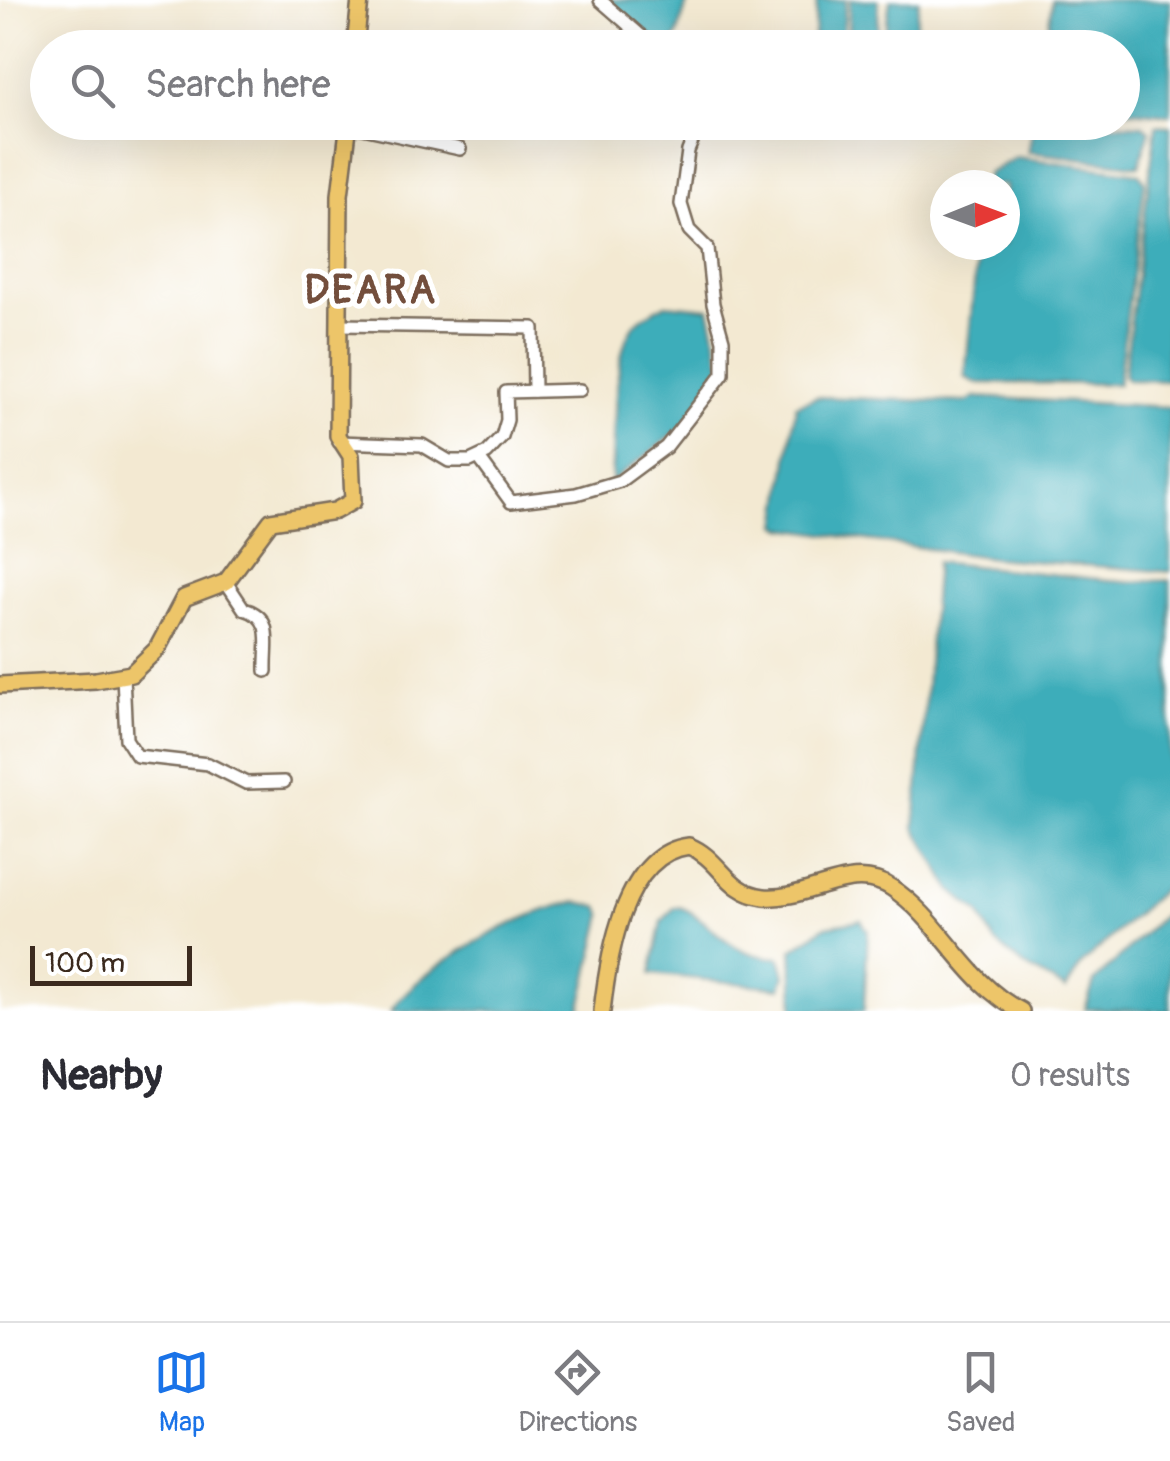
<!DOCTYPE html>
<html lang="en">
<head>
<meta charset="utf-8">
<style>
	body { margin:0; font-family:Pangolin,sans-serif; background:#f7f7f7; color:#2b2b33 }
	.compass { position:absolute; left:930px; top:170px; width:90px; height:90px; border-radius:50%; background:#fff; box-shadow:0 10px 40px #0002; rotate:89deg }
	.scale { position:absolute; left:30px; bottom:25px; width:162px; box-sizing:border-box; padding-left:10px; border:5px solid #3b2a1e; border-top:0; font-size:28px; line-height:35px; white-space:nowrap; color:#3b2a1e; -webkit-text-stroke:8px #fff; paint-order:stroke }
	.list { margin:0; padding:0; list-style:none }
	h2 { display:flex; justify-content:space-between; align-items:center; height:130px; margin:0; padding:0 40px; font-size:42px }
	h2 small { font-size:32px; font-weight:400; color:#7c7c81 }
	.icon { flex:none; width:55px; height:55px; fill:none; stroke:currentColor; stroke-width:2; stroke-linecap:round; stroke-linejoin:round }
	.map { position:relative; flex:none; width:1170px; height:1011px; overflow:hidden }
	.search { position:absolute; background:#fff; box-shadow:0 10px 40px #0002; left:30px; right:30px; top:30px; height:110px; display:flex; align-items:center; gap:25px; box-sizing:border-box; padding:0 35px; border-radius:55px; color:#7c7c81; font-size:38px }
	.sheet { height:310px; background:#fff }
	nav { display:flex; justify-content:space-around; align-items:center; box-sizing:border-box; height:140px; border-top:2px solid #e1e1e2; background:#fff; font-size:28px; color:#7c7c81 }
	nav a { display:grid; justify-items:center; gap:5px }
	nav .on { color:#1a73e8 }
	.map>svg:first-child { display:block }
</style>
</head>
<body>
<div class="map">
<svg width="1170" height="1011" viewBox="0 0 1170 1011">
	<rect width="100%" height="100%" fill="#fff"/>
	<filter id="ink" filterUnits="userSpaceOnUse"><feTurbulence type="fractalNoise" baseFrequency=".01" numOctaves="2"/><feDisplacementMap in="SourceGraphic" scale="20" xChannelSelector="R" yChannelSelector="G"/><feConvolveMatrix kernelMatrix="1 2 1 2 8 2 1 2 1" color-interpolation-filters="sRGB"/></filter>
	<filter id="wash" filterUnits="userSpaceOnUse"><feTurbulence type="fractalNoise" baseFrequency=".0048" numOctaves="4" result="noise"/><feDisplacementMap in="SourceGraphic" scale="40" xChannelSelector="R" yChannelSelector="G"/><feGaussianBlur stdDeviation="2.25" result="paint"/><feColorMatrix in="noise" values="0 0 0 0 0 0 0 0 0 0 0 0 0 0 0 0 0 1.4 0 .05"/><feComposite in="paint" operator="in"/></filter>
	<g filter="url(#wash)">
		<rect width="100%" height="100%" fill="#f3e9d2"/>
		<g fill="#3eadba" stroke="#3c6c6c" stroke-width="2.5">
			<polygon points="609,0 688,0 677,36 668,48 653,42"/>
			<polygon points="817,0 846,0 842,47 813,45"/>
			<polygon points="850,0 879,0 877,47 847,47"/>
			<polygon points="890,0 919,0 914,47 883,47"/>
			<polygon points="1052,0 1170,0 1170,115 1123,110 1122,48 1046,47"/>
			<polygon points="1034,122 1143,125 1150,130 1139,166 1028,152"/>
			<polygon points="1156,125 1170,126 1167,381 1128,380 1124,376"/>
			<polygon points="1016,157 1139,173 1145,181 1118,384 975,383 965,377 978,245 1005,245 1005,185 986,185 987,174"/>
			<path d="M 666,304 L 709,308 L 722,365 L 685,426 L 611,482 C 614,446 613,363 629,333 C 636,318 653,312 666,304 Z"/>
			<polygon points="817,397 966,402 976,397 1170,407 1170,572 992,558 784,528 778,525 796,405"/>
			<polygon points="936,562 1127,582 1170,580 1170,883 1081,965 1066,989 1023,965 995,942 979,913 951,890 915,827"/>
			<path d="M 577,902 L 599,906 L 603,915 L 580,1011 L 391,1011 C 417,968 528,908 577,902 Z"/>
			<path d="M 675,907 C 701,906 722,958 780,958 L 785,975 L 781,988 L 651,974 L 662,921 Z"/>
			<polygon points="1166,912 1170,912 1170,1011 1085,1009 1094,982"/>
			<polygon points="861,920 868,931 864,1011 794,1011 792,950 826,926"/>
		</g>
	</g>
	<g filter="url(#ink)">
		<g fill="none" stroke-linecap="round" stroke-linejoin="round">
			<g stroke="#7b6d5d" stroke-width="16">
				<g id="minor">
					<polyline points="600,0 655,48"/>
					<polyline points="349,125 460,149"/>
					<polyline points="339,325 533,328 534,391"/>
					<polyline points="339,442 422,445 449,461 470,461 487,453 502,437 507,420 506,392 580,390"/>
					<polyline points="479,458 511,502 576,494 620,481 666,447 723,374 723,340 713,304 707,248 689,230 681,204 688,151 700,122"/>
					<path d="M 226,582 L 244,609 C 275,618 265,642 266,671"/>
					<polyline points="123,676 126,739 137,756 208,764 246,783 284,782"/>
				</g>
			</g>
			<g stroke="#7b6d5d" stroke-width="20">
				<g id="major">
					<polyline points="355,48 360,0"/>
					<polyline points="0,685 96,680 131,674 157,649 184,598 226,582 271,521 335,511 353,501 351,456 338,436 340,195 349,122"/>
					<path d="M 602,1011 C 608,959 623,854 689,846 C 720,858 727,893 764,897 C 807,901 851,861 892,888 C 942,921 965,983 1021,1011"/>
				</g>
			</g>
			<use href="#minor" stroke="#fff" stroke-width="11"/>
			<use href="#major" stroke="#edc569" stroke-width="15"/>
		</g>
	</g>
	<g text-anchor="middle" stroke-width="10" stroke-linejoin="round" paint-order="stroke">
		<g font-size="40" font-weight="bold" letter-spacing="2.5" fill="#734e3c" stroke="#fff">
			<text x="371" y="303">DEARA</text>
		</g>
	</g>
</svg>
<svg class="compass" viewBox="-18 -18 36 36"><path d="M0-13l5 13h-10z" fill="#e53935"/><path d="M0 13l5-13h-10z" fill="#7c7c81"/></svg>
<div class="scale">100 m</div>
<div class="search"><svg class="icon" aria-label="search" viewBox="0 0 24 24"><circle cx="10" cy="10" r="6"/><path d="M15 15l6 6"/></svg>Search here</div>
</div>
<section class="sheet">
<h2>Nearby<small>0 results</small></h2>
<ul class="list">
</ul>
</section>
<nav>
<a class="on"><svg class="icon" aria-label="map" viewBox="0 0 24 24"><path d="M3 6l6-2 6 2 6-2v14l-6 2-6-2-6 2zM9 4v14M15 6v14"/></svg>Map</a>
<a><svg class="icon" aria-label="directions" viewBox="0 0 24 24"><path d="M12 3l9 9-9 9-9-9zM9 14v-3h6M13 9l2 2-2 2"/></svg>Directions</a>
<a><svg class="icon" aria-label="saved" viewBox="0 0 24 24"><path d="M7 4h10v16l-5-4-5 4z"/></svg>Saved</a>
</nav>
</body>
</html>
